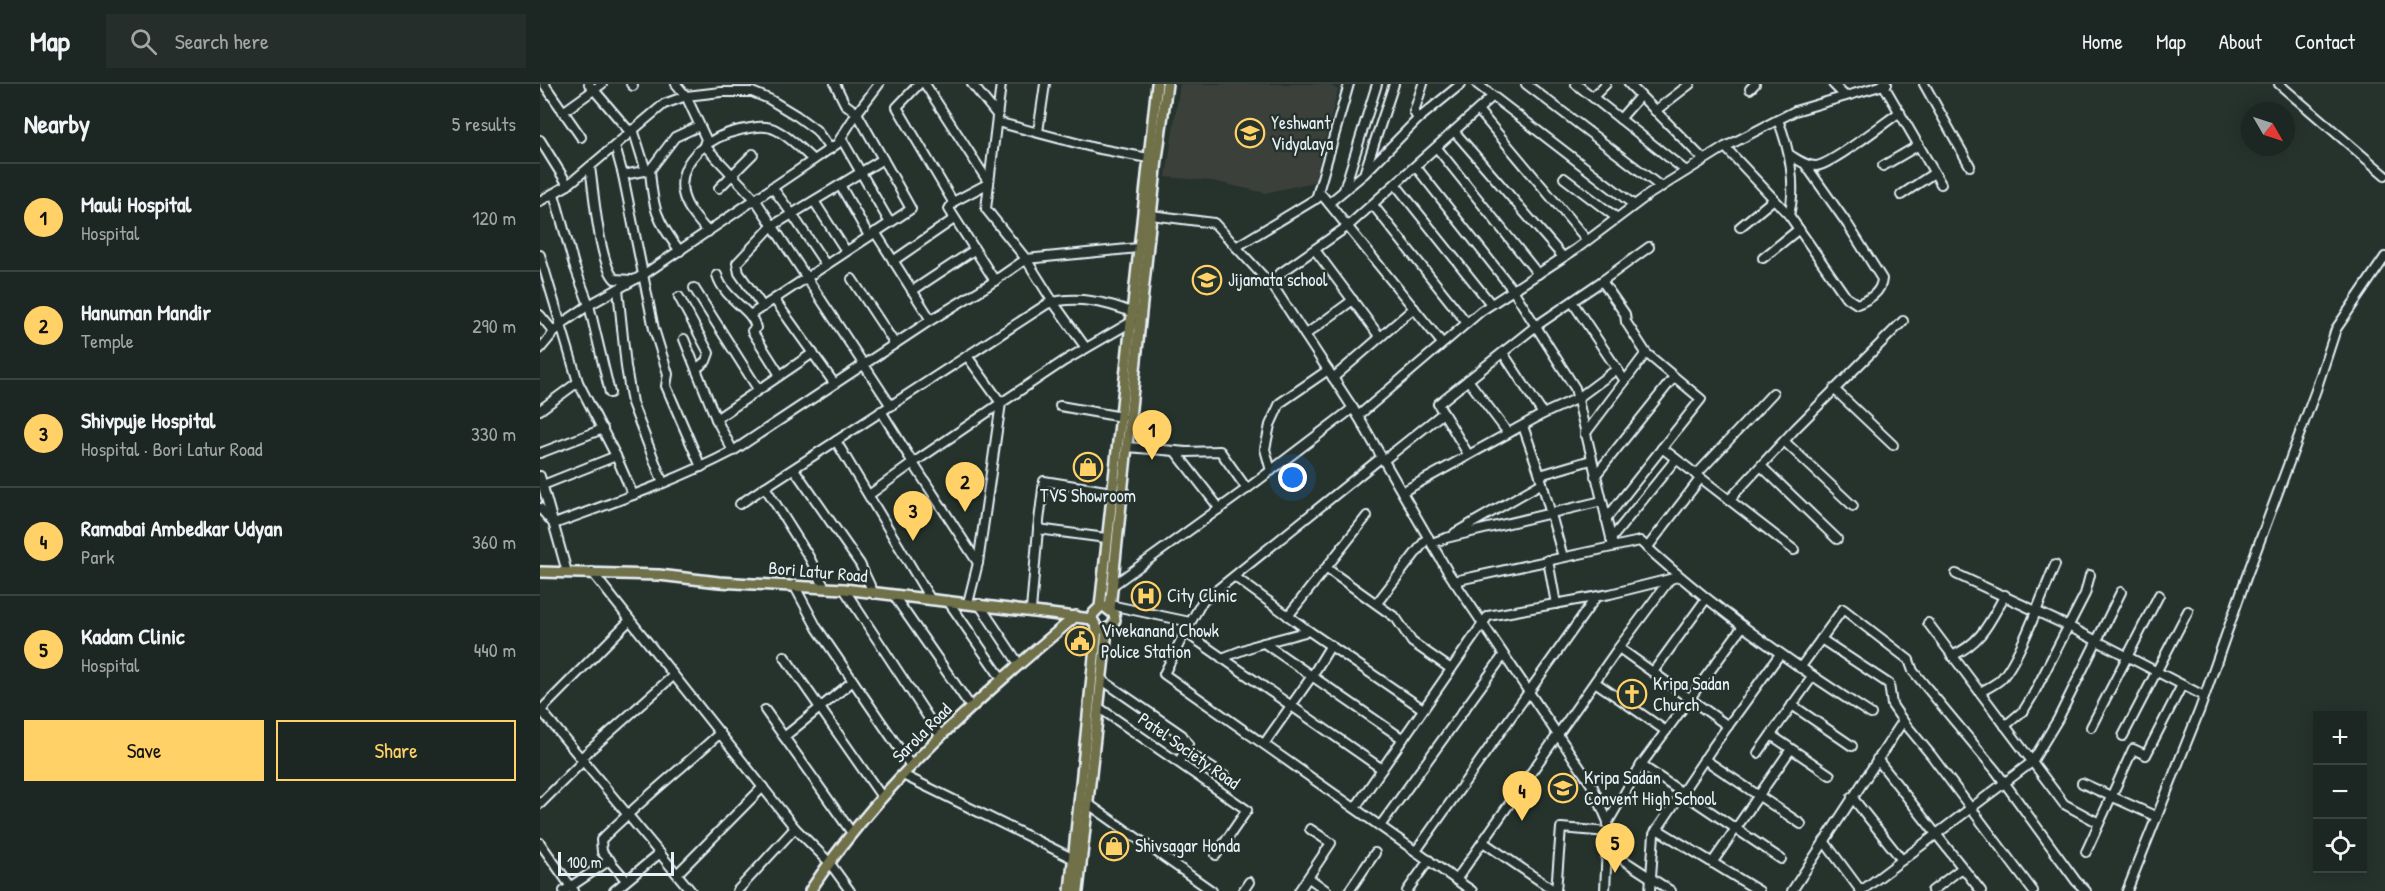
<!DOCTYPE html>
<html lang="en">
<head>
<meta charset="utf-8">
<style>
	body { margin:0; font-family:"Patrick Hand",sans-serif; background:#252e2a; color:#f1f3f6 }
	.controls { position:absolute; right:18px; bottom:18px; display:grid; overflow:hidden; border-radius:0px; box-shadow:0 3px 15px #0003 }
	.controls button { width:54px; height:54px; display:grid; place-items:center; padding:0; border:0; border-bottom:2px solid #3a4340; background:#1c2622; color:#f1f3f6; font:30px sans-serif }
	.compass { position:absolute; left:1701px; top:18px; width:54px; height:54px; border-radius:50%; background:#1c2622; box-shadow:0 3px 15px #0003; rotate:129deg }
	.scale { position:absolute; left:18px; bottom:15px; width:116px; box-sizing:border-box; padding-left:6px; border:3px solid #e8f1f8; border-top:0; font-size:16px; line-height:21px; white-space:nowrap; color:#e8f1f8; -webkit-text-stroke:4px #26332d; paint-order:stroke }
	.you { position:absolute; left:753px; top:394px; width:21px; height:21px; margin:-15px; border:4px solid #fff; border-radius:50%; background:#1a73e8; box-shadow:0 0 0 9px #1a73e833 }
	.badge { display:grid; place-items:center; width:39px; height:39px; border-radius:50%; background:#ffd166; color:#111; font-size:20px; font-weight:700 }
	.pin { position:absolute; translate:-50% -50px; filter:drop-shadow(0 2px 3px #0008) }
	.pin::after { content:''; position:absolute; top:32px; width:21px; height:18px; background:inherit; clip-path:polygon(0 0,100% 0,50% 100%) }
	.list { margin:0; padding:0; list-style:none }
	h2 { display:flex; justify-content:space-between; align-items:center; height:78px; margin:0; padding:0 24px; font-size:26px }
	h2 small { font-size:20px; font-weight:400; color:#a0a5a5 }
	.list li { display:grid; grid-template-columns:39px 1fr auto; gap:18px; align-items:center; box-sizing:border-box; height:108px; padding:0 24px; border-top:2px solid #3a4340 }
	.list b { display:block; font-size:22px; white-space:nowrap }
	.list p { margin:0; font-size:20px; white-space:nowrap; color:#a0a5a5 }
	.list em { font-size:20px; font-style:normal; color:#a0a5a5 }
	.actions { display:flex; gap:12px; padding:18px 24px }
	.actions a { flex:1; padding:14px 0; border:2px solid #ffd166; border-radius:0px; text-align:center; font-size:21px; color:#ffd166 }
	.actions .main { background:#ffd166; color:#111 }
	.icon { flex:none; width:33px; height:33px; fill:none; stroke:currentColor; stroke-width:2; stroke-linecap:round; stroke-linejoin:round }
	.map { position:relative; flex:none; width:1845px; height:807px; overflow:hidden }
	header { display:flex; align-items:center; gap:36px; box-sizing:border-box; height:84px; padding:0 30px; background:#1c2622; border-bottom:2px solid #3a4340 }
	header strong { font-size:28px }
	nav { display:flex; gap:33px; margin-inline-start:auto; font-size:21px }
	.search { width:420px; height:54px; background:#252e2a; display:flex; align-items:center; gap:15px; box-sizing:border-box; padding:0 21px; border-radius:0px; color:#a0a5a5; font-size:22px }
	main { display:flex }
	aside { flex:1; background:#1c2622 }
	.map>svg:first-child { display:block }
</style>
</head>
<body>
<header>
<strong>Map</strong>
<div class="search"><svg class="icon" aria-label="search" viewBox="0 0 24 24"><circle cx="10" cy="10" r="6"/><path d="M15 15l6 6"/></svg>Search here</div>
<nav><a>Home</a><a>Map</a><a>About</a><a>Contact</a></nav>
</header>
<main>
<aside>
<h2>Nearby<small>5 results</small></h2>
<ul class="list">
<li><span class="badge">1</span><div><b>Mauli Hospital</b><p>Hospital</p></div><em>120 m</em></li>
<li><span class="badge">2</span><div><b>Hanuman Mandir</b><p>Temple</p></div><em>290 m</em></li>
<li><span class="badge">3</span><div><b>Shivpuje Hospital</b><p>Hospital · Bori Latur Road</p></div><em>330 m</em></li>
<li><span class="badge">4</span><div><b>Ramabai Ambedkar Udyan</b><p>Park</p></div><em>360 m</em></li>
<li><span class="badge">5</span><div><b>Kadam Clinic</b><p>Hospital</p></div><em>440 m</em></li>
</ul>
<div class="actions"><a class="main">Save</a><a>Share</a></div>
</aside>
<div class="map">
<svg width="1845" height="807" viewBox="0 0 1845 807">
	<rect width="100%" height="100%" fill="#26332d"/>
	<filter id="ink" filterUnits="userSpaceOnUse"><feTurbulence type="fractalNoise" baseFrequency=".0167" numOctaves="2"/><feDisplacementMap in="SourceGraphic" scale="12" xChannelSelector="R" yChannelSelector="G"/><feConvolveMatrix kernelMatrix="1 2 1 2 8 2 1 2 1" color-interpolation-filters="sRGB"/></filter>
	<g filter="url(#ink)">
		<polygon fill="#3a3f3a" points="640,0 789,0 798,6 774,98 725,109 673,97 626,93"/>
		<g fill="none" stroke-linecap="round" stroke-linejoin="round">
			<g stroke="#e8f1f8" stroke-width="12">
				<g id="minor">
					<polyline points="4,0 41,53"/>
					<polyline points="49,0 90,48"/>
					<polyline points="91,0 93,2"/>
					<polyline points="136,0 146,12 166,55 164,61 215,115 351,322"/>
					<polyline points="379,0 357,23 413,118 449,99 446,125 486,175 513,218 546,264"/>
					<polyline points="385,0 449,99"/>
					<polyline points="432,0 458,32"/>
					<polyline points="937,0 1094,121"/>
					<polyline points="986,0 1121,103"/>
					<polyline points="1036,0 1146,87"/>
					<polyline points="1089,0 1164,76"/>
					<polyline points="1293,0 1305,12"/>
					<polyline points="1343,0 1401,100"/>
					<polyline points="1384,0 1430,82"/>
					<polyline points="1739,0 1845,91"/>
					<polyline points="1210,5 1215,0"/>
					<polyline points="1053,13 1066,0"/>
					<polyline points="938,26 1047,156"/>
					<polyline points="1115,27 1150,0"/>
					<polyline points="23,28 62,0"/>
					<polyline points="878,35 874,28 883,0"/>
					<polyline points="1080,35 1100,12"/>
					<path d="M 1238,36 C 1249,63 1257,101 1249,131"/>
					<polyline points="457,38 555,64 608,74"/>
					<polyline points="93,45 106,87"/>
					<polyline points="914,47 1023,173"/>
					<polyline points="498,48 505,0"/>
					<polyline points="301,54 350,139"/>
					<polyline points="0,56 28,101"/>
					<polyline points="75,62 83,91"/>
					<path d="M 1185,63 L 1249,131 L 1306,213 L 1317,220 C 1329,216 1341,208 1342,195 L 1308,141 L 1265,80"/>
					<polyline points="897,64 998,190"/>
					<path d="M 1250,71 C 1258,76 1266,82 1276,82 C 1291,81 1344,39 1360,28"/>
					<polyline points="1343,82 1379,61"/>
					<path d="M 50,83 C 54,108 59,180 75,195 L 92,196"/>
					<polyline points="876,83 973,206 1035,304 1073,462"/>
					<polyline points="110,86 135,53 159,42"/>
					<polyline points="825,87 854,0"/>
					<polyline points="1024,94 1077,134"/>
					<polyline points="449,99 461,0"/>
					<polyline points="300,101 329,152"/>
					<polyline points="856,101 951,220"/>
					<polyline points="179,104 213,70"/>
					<polyline points="804,106 837,0"/>
					<polyline points="14,110 34,181 49,221 70,309"/>
					<polyline points="1361,111 1394,89"/>
					<polyline points="776,115 809,0"/>
					<polyline points="0,117 28,101 124,20 146,12 181,8 212,8 229,15 257,32 276,46 290,65"/>
					<polyline points="274,117 306,167"/>
					<polyline points="413,118 409,125 455,197"/>
					<polyline points="789,119 824,90 878,35 921,0"/>
					<polyline points="833,121 927,239"/>
					<polyline points="611,131 674,139 735,205 818,332 908,488 1053,703 1068,738 1065,807"/>
					<polyline points="1200,143 1234,115"/>
					<path d="M 168,148 C 158,136 146,124 143,109 C 137,75 171,52 200,46 C 211,44 225,40 236,46 C 250,53 261,65 273,76"/>
					<polyline points="335,148 391,236"/>
					<polyline points="696,163 782,111 902,259"/>
					<polyline points="775,166 840,253"/>
					<path d="M 140,167 C 116,136 113,124 110,86 L 83,91 L 114,245 L 128,290 L 126,302 L 161,383"/>
					<polyline points="0,171 38,298 76,372 93,411"/>
					<polyline points="1223,174 1259,145"/>
					<polyline points="353,177 414,135"/>
					<polyline points="286,181 252,130 343,75"/>
					<path d="M 177,191 C 185,217 212,224 216,244 L 212,247 L 240,291"/>
					<polyline points="312,195 355,260"/>
					<polyline points="1062,197 1109,163"/>
					<polyline points="728,198 808,142 952,13"/>
					<polyline points="154,204 218,305"/>
					<polyline points="78,205 86,283 92,319 123,399"/>
					<polyline points="372,207 434,166"/>
					<polyline points="139,213 169,269 166,277 156,285"/>
					<polyline points="234,215 294,299"/>
					<polyline points="1033,219 1085,297"/>
					<polyline points="223,223 199,189 197,179 232,142 252,130 232,103"/>
					<polyline points="0,231 14,248"/>
					<polyline points="210,231 371,125 317,29 305,20 295,0"/>
					<polyline points="765,251 813,216"/>
					<polyline points="144,255 176,335 193,367"/>
					<polyline points="0,265 20,241 49,221 103,191 297,60 317,29 339,0"/>
					<polyline points="963,269 1003,330"/>
					<polyline points="427,272 461,319 373,379 438,479"/>
					<polyline points="793,294 874,224"/>
					<polyline points="928,296 968,349"/>
					<polyline points="1294,305 1353,361"/>
					<polyline points="520,322 582,333"/>
					<polyline points="0,326 38,298"/>
					<polyline points="818,332 941,227 1036,165 1108,111 1185,63 1255,27 1347,0"/>
					<polyline points="176,335 273,269"/>
					<polyline points="983,342 999,388 1023,473"/>
					<polyline points="1244,357 1313,422"/>
					<polyline points="587,363 647,368 680,367 707,405"/>
					<polyline points="1122,364 1254,466"/>
					<polyline points="635,367 680,425"/>
					<polyline points="0,369 63,345"/>
					<polyline points="928,370 898,320 996,242 1062,197 1085,230 1086,238 1106,269 1045,350"/>
					<polyline points="844,376 903,329"/>
					<polyline points="1221,382 1297,455"/>
					<polyline points="254,385 320,480 334,510"/>
					<polyline points="731,387 725,365 730,341 740,319 788,286"/>
					<polyline points="1000,391 1051,376"/>
					<polyline points="1156,391 1233,309"/>
					<polyline points="0,392 27,488"/>
					<polyline points="1055,392 1134,293"/>
					<polyline points="3,401 76,372"/>
					<polyline points="862,408 1003,330 1038,314 1077,285"/>
					<polyline points="329,411 373,379 341,327"/>
					<polyline points="1189,416 1256,344 1363,237"/>
					<polyline points="200,420 225,403"/>
					<path d="M 0,424 L 14,440 C 74,418 136,397 193,367 L 391,236 L 447,202 L 486,175 L 598,164"/>
					<polyline points="1066,435 1161,315 1106,269"/>
					<polyline points="498,445 504,397 572,408"/>
					<polyline points="915,449 1002,399"/>
					<polyline points="1071,455 1136,375"/>
					<polyline points="892,459 906,454 1062,417"/>
					<polyline points="1107,464 1160,395"/>
					<polyline points="1008,476 1016,520"/>
					<polyline points="786,484 856,534 872,558 911,585"/>
					<polyline points="52,488 255,744 289,778 310,807"/>
					<polyline points="1416,490 1528,542 1664,612"/>
					<polyline points="695,493 769,547"/>
					<path d="M 914,497 L 1100,457 C 1171,523 1249,578 1331,630"/>
					<polyline points="254,501 277,544 371,682"/>
					<polyline points="572,502 712,401 813,324"/>
					<polyline points="285,504 269,473 225,403 296,357"/>
					<polyline points="304,505 401,653"/>
					<polyline points="354,512 431,623"/>
					<path d="M 391,516 L 296,357 L 507,220 C 534,211 568,218 593,229"/>
					<polyline points="408,517 462,595"/>
					<polyline points="428,519 438,479 461,319 524,277 593,237"/>
					<polyline points="837,519 888,453"/>
					<polyline points="439,520 479,580"/>
					<polyline points="570,521 650,538"/>
					<polyline points="491,526 498,445 566,454"/>
					<polyline points="748,532 827,432"/>
					<polyline points="1388,539 1524,720 1559,739"/>
					<polyline points="645,548 662,518 842,373"/>
					<polyline points="1281,555 1349,600 1352,621 1363,637"/>
					<polyline points="724,559 863,655"/>
					<polyline points="1079,564 1188,642"/>
					<polyline points="244,572 342,713"/>
					<path d="M 1412,572 C 1442,558 1449,539 1465,511"/>
					<polyline points="682,574 716,561 769,547 883,625"/>
					<polyline points="1260,584 1303,525 1369,576 1373,587 1456,687 1536,797 1546,807"/>
					<polyline points="1113,588 1166,515"/>
					<polyline points="562,596 642,651 648,660 639,678"/>
					<polyline points="1055,598 1126,647"/>
					<path d="M 1440,608 C 1446,605 1454,601 1460,596 C 1479,578 1503,508 1515,481"/>
					<polyline points="1252,621 1312,662"/>
					<polyline points="558,623 707,726 676,771"/>
					<polyline points="0,625 151,807"/>
					<polyline points="1,626 89,537"/>
					<polyline points="225,626 312,749"/>
					<polyline points="1465,642 1484,626 1493,611 1545,510 1550,491"/>
					<polyline points="1551,643 1619,511"/>
					<polyline points="1231,651 1290,691"/>
					<polyline points="1583,652 1648,527"/>
					<polyline points="244,653 313,597"/>
					<polyline points="724,660 772,592 791,561"/>
					<polyline points="644,666 686,693"/>
					<polyline points="1218,669 1273,592"/>
					<polyline points="42,673 133,592"/>
					<polyline points="1164,675 1261,740"/>
					<polyline points="1337,675 1441,807"/>
					<polyline points="1101,681 1241,775"/>
					<polyline points="842,685 645,548 624,590 932,807"/>
					<polyline points="363,691 532,774"/>
					<polyline points="1542,699 1617,733"/>
					<polyline points="1312,713 1362,776"/>
					<polyline points="547,719 672,807"/>
					<polyline points="0,720 44,676"/>
					<polyline points="815,724 948,532 1070,510 1138,493"/>
					<polyline points="1068,738 1101,681 1203,542"/>
					<polyline points="840,742 963,572"/>
					<polyline points="1117,745 1219,807"/>
					<polyline points="1284,757 1321,807"/>
					<polyline points="943,758 1015,807"/>
					<polyline points="0,759 34,807"/>
					<polyline points="1068,766 1131,807"/>
					<polyline points="876,767 1056,513"/>
					<polyline points="1546,768 1593,665 1606,671 1642,601"/>
					<polyline points="1172,779 1251,665"/>
					<polyline points="137,790 223,703"/>
					<polyline points="769,794 787,807"/>
					<path d="M 86,796 L 62,768 L 61,756 C 99,718 141,685 180,649"/>
					<polyline points="916,796 1077,566 1130,495"/>
					<polyline points="24,807 70,776"/>
					<polyline points="74,807 120,769"/>
					<polyline points="197,807 255,744"/>
					<polyline points="703,807 709,798"/>
					<polyline points="759,807 791,759 770,745"/>
					<polyline points="809,807 835,769"/>
					<polyline points="867,807 889,776"/>
					<polyline points="1016,807 1021,744 1068,748"/>
					<polyline points="1110,807 1114,750 1172,664 1240,570"/>
					<polyline points="1252,807 1363,637 1391,671 1493,807"/>
					<polyline points="1321,807 1492,678 1518,635 1581,508"/>
					<polyline points="1392,807 1422,784"/>
					<polyline points="1587,807 1660,625 1706,494 1776,306 1796,245 1845,173"/>
				</g>
			</g>
			<g stroke="#e8f1f8" stroke-width="14">
				<g id="major">
					<polyline points="0,488 119,491 179,498 304,505 552,535"/>
					<polyline points="570,525 617,75 627,0"/>
					<polyline points="564,546 572,542 575,536 574,530 565,523"/>
					<path d="M 270,807 C 341,699 438,614 536,532"/>
					<polyline points="530,807 557,544 552,535 553,530 560,523 617,0"/>
					<polyline points="538,807 567,546"/>
				</g>
			</g>
			<use href="#minor" stroke="#26332d" stroke-width="8"/>
			<use href="#major" stroke="#70704a" stroke-width="9"/>
		</g>
	</g>
	<defs>
		<g id="school-ring" transform="scale(1.5)"><circle r="9.5" fill="#26332d" stroke="#ffd166" stroke-width="1.5"/><path d="M0-5L7-2L0 1L-7-2ZM-4 1L0 2.5L4 1V4Q0 6-4 4Z" fill="#ffd166"/></g>
		<g id="shop-ring" transform="scale(1.5)"><circle r="9.5" fill="#26332d" stroke="#ffd166" stroke-width="1.5"/><path d="M-5-2.5h2.3a2.7 3.5 0 0 1 5.4 0H5L5.5 6h-11ZM-1.5-2.5h3a1.5 2.3 0 0 0-3 0Z" fill="#ffd166"/></g>
		<g id="hospital-ring" transform="scale(1.5)"><circle r="9.5" fill="#26332d" stroke="#ffd166" stroke-width="1.5"/><path d="M-5-5h3v3.5h4V-5h3V5h-3V1.5h-4V5h-3Z" fill="#ffd166"/></g>
		<g id="civic-ring" transform="scale(1.5)"><circle r="9.5" fill="#26332d" stroke="#ffd166" stroke-width="1.5"/><path d="M-.6-6.5H3V-4.5H.6V-3L4-1V1h2V6H-6V1h2V-1L-.6-3ZM-1.2 2.5V6h2.4V2.5Z" fill="#ffd166"/></g>
		<g id="church-ring" transform="scale(1.5)"><circle r="9.5" fill="#26332d" stroke="#ffd166" stroke-width="1.5"/><path d="M-1.2-6h2.4v3.5h3.3v2.4h-3.3V6h-2.4V-.1h-3.3v-2.4h3.3Z" fill="#ffd166"/></g>
	</defs>
	<g fill-rule="evenodd">
		<use href="#school-ring" x="710" y="49"/>
		<use href="#school-ring" x="667" y="196"/>
		<use href="#shop-ring" x="548" y="383"/>
		<use href="#hospital-ring" x="606" y="512"/>
		<use href="#civic-ring" x="540" y="557"/>
		<use href="#church-ring" x="1092" y="610"/>
		<use href="#school-ring" x="1023" y="704"/>
		<use href="#shop-ring" x="574" y="762"/>
	</g>
	<g text-anchor="middle" stroke-width="5" stroke-linejoin="round" paint-order="stroke">
		<g font-size="18" fill="#e8f1f8" stroke="#26332d" text-anchor="start">
			<text x="731" y="45">Yeshwant<tspan x="731" dy="21">Vidyalaya</tspan></text>
			<text x="688" y="202">Jijamata school</text>
			<text x="548" y="418" text-anchor="middle">TVS Showroom</text>
			<text x="627" y="518">City Clinic</text>
			<text x="561" y="553">Vivekanand Chowk<tspan x="561" dy="21">Police Station</tspan></text>
			<text x="1113" y="606">Kripa Sadan<tspan x="1113" dy="21">Church</tspan></text>
			<text x="1044" y="700">Kripa Sadan<tspan x="1044" dy="21">Convent High School</tspan></text>
			<text x="595" y="768">Shivsagar Honda</text>
		</g>
		<g font-size="18" fill="#e8f1f8" stroke="#26332d">
			<text transform="translate(278 488) rotate(5)" y="6">Bori Latur Road</text>
			<text transform="translate(382 649) rotate(-45)" y="6">Sarola Road</text>
			<text transform="translate(649 667) rotate(35)" y="6">Patel Society Road</text>
		</g>
	</g>
</svg>
<div class="controls">
<button>+</button>
<button>−</button>
<button><svg class="icon" aria-label="locate" viewBox="0 0 24 24"><circle cx="12" cy="12" r="6"/><path d="M12 2v4M12 18v4M2 12h4M18 12h4"/></svg></button>
</div>
<svg class="compass" viewBox="-18 -18 36 36"><path d="M0-13l5 13h-10z" fill="#e53935"/><path d="M0 13l5-13h-10z" fill="#a0a5a5"/></svg>
<div class="scale">100 m</div>
<div class="you"></div>
<div class="pin badge" style="left:612px;top:376px">1</div>
<div class="pin badge" style="left:425px;top:428px">2</div>
<div class="pin badge" style="left:373px;top:457px">3</div>
<div class="pin badge" style="left:982px;top:737px">4</div>
<div class="pin badge" style="left:1075px;top:789px">5</div>
</div>
</main>
</body>
</html>
